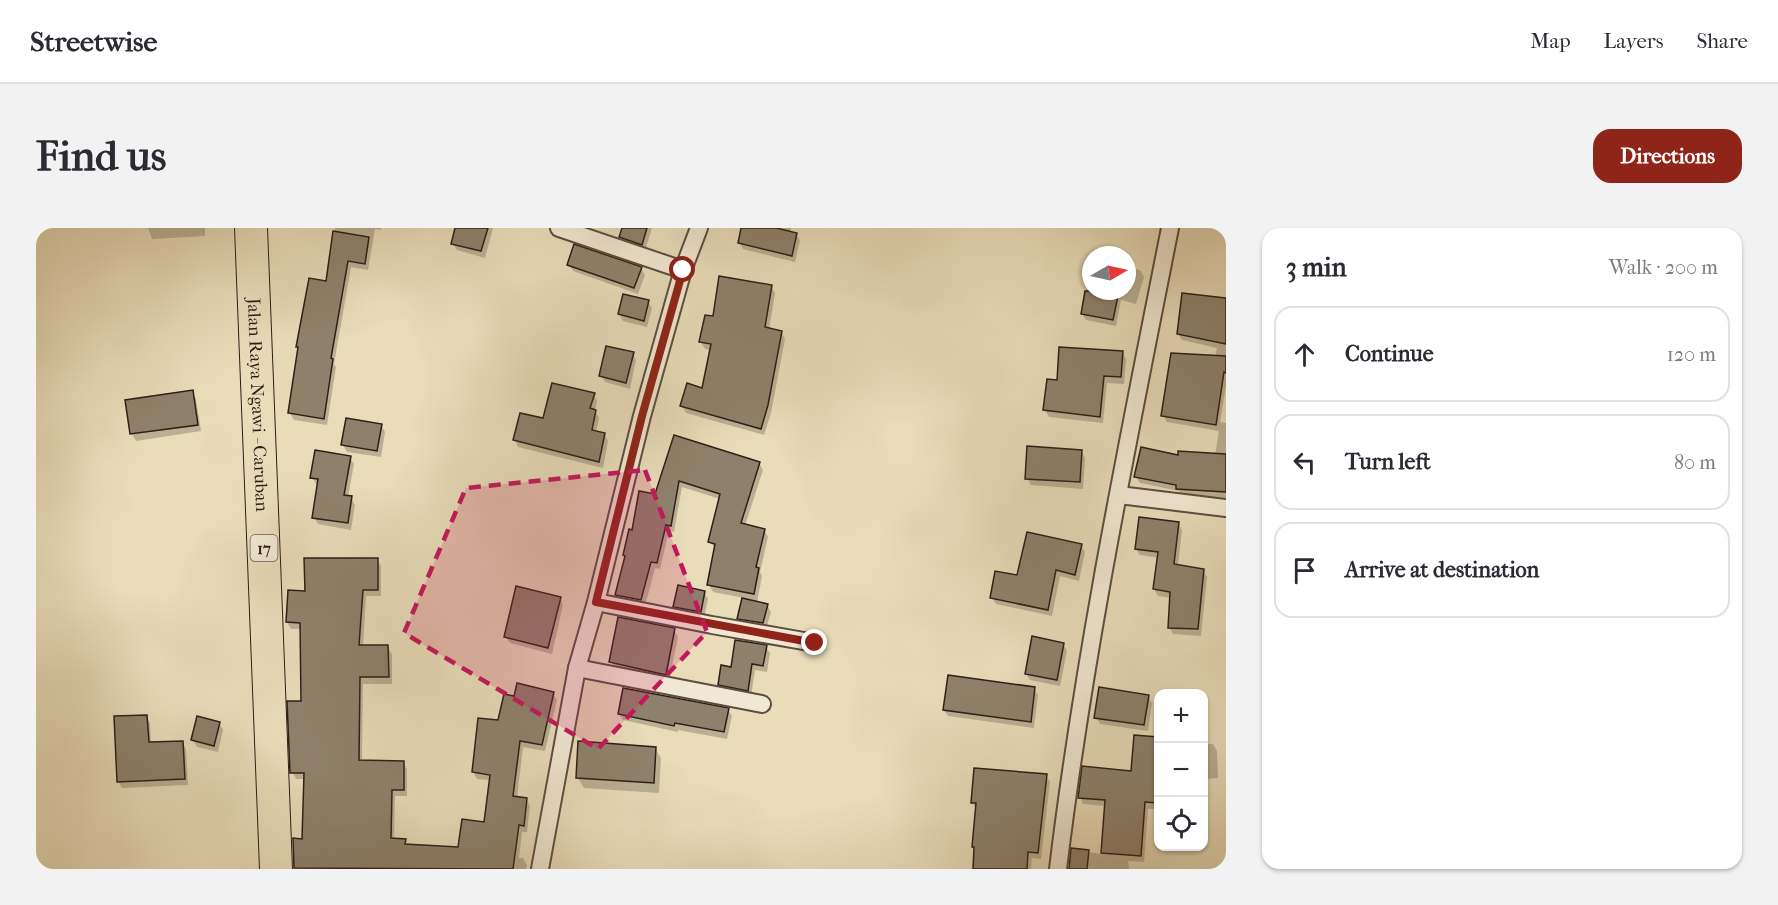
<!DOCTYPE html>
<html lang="en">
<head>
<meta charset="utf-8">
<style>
	body { margin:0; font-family:"IM FELL French Canon",serif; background:#f2f2f3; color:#2b2b33 }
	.controls { position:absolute; right:18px; bottom:18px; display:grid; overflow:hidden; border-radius:12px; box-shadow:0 2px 4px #0004 }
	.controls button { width:54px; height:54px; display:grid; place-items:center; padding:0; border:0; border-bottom:2px solid #e1e1e2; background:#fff; color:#2b2b33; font:30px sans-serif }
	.compass { position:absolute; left:1046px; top:18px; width:54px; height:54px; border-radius:50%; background:#fff; box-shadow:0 2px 4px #0004; rotate:81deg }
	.stop { position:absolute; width:18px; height:18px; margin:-14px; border:4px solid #8f2418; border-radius:50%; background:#fff }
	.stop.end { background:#8f2418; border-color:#fff; box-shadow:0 2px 6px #0008 }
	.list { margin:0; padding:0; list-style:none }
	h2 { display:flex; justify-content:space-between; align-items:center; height:78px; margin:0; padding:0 24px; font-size:26px }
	h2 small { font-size:20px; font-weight:400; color:#7c7c81 }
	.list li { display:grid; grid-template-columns:39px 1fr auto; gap:18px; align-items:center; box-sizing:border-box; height:96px; margin:0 12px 12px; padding:0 12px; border:2px solid #e1e1e2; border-radius:18px }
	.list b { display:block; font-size:22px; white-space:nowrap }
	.list em { font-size:20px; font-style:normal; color:#7c7c81 }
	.icon { flex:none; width:33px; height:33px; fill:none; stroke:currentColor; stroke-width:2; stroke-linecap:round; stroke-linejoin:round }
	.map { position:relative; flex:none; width:1190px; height:641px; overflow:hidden; border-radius:18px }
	header { display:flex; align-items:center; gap:36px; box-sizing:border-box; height:84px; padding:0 30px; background:#fff; border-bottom:2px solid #e1e1e2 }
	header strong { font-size:28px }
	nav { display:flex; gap:33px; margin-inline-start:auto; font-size:21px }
	.intro { display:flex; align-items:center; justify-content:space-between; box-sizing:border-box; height:144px; padding:0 36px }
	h1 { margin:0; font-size:42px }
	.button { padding:15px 27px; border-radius:18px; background:#8f2418; color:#fff; font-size:21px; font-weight:700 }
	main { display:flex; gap:36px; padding:0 36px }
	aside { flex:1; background:#fff; border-radius:18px; box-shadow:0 2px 4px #0004 }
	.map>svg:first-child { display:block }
</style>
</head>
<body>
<header>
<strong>Streetwise</strong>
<nav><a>Map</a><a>Layers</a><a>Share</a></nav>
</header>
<div class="intro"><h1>Find us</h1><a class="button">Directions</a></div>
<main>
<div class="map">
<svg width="1190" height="641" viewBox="0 0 1190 641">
	<rect width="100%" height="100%" fill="#e8dcb9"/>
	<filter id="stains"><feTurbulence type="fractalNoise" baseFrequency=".00333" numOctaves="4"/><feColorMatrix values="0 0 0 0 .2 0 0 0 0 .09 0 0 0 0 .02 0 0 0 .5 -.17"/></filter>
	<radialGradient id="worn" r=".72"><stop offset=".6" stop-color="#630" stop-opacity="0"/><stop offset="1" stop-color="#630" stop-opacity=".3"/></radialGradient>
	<g fill="#0003">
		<polygon points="112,0 169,0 169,8 116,11"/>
		<polygon points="299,0 345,0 345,2 339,1 332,42 315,39 298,136 300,139 291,197 258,192 254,185 263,122 262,118 291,55"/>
		<polygon points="421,0 457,0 449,30 421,22 417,16"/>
		<polygon points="587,0 616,0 609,23 589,16 585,9"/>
		<polygon points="707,0 755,0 754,5 760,6 764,13 759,34 707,21 704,15"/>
		<polygon points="533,36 605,40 609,47 602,66 537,43"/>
		<polygon points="1091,39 1104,42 1108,49 1100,76 1085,72 1080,98 1050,92 1046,85 1055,63 1091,63"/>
		<polygon points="735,58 739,65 733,102 745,104 749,111 735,185 728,207 650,185 646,178 667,162 675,122 669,121 665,114 678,90"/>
		<polygon points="1190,71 1190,158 1184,194 1190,195 1190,270 1145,267 1143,263 1104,255 1100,249 1143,229 1179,227 1183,203 1131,194 1127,187 1179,129 1181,120 1146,112 1142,106"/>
		<polygon points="612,74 616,80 611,99 587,93 583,86"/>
		<polygon points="1086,124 1090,131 1088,156 1071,155 1067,195 1013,189 1009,182 1023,154"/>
		<polygon points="597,125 600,132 594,161 569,154 565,147"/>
		<polygon points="156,164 160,171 165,203 100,213 96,206 91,174"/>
		<polygon points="558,167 561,173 559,183 563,190 560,204 568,206 572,213 567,240 482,219 479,212 508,192"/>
		<polygon points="345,197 349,204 345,229 311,224 307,217"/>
		<polygon points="639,209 723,235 727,242 709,298 728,302 732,309 724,344 726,348 721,375 731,377 735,384 730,401 707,397 703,391 708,370 677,364 673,357 680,321 674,314 684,271 646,259 638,304 633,303 624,341 619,340 609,378 585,374 581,367 590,331 588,327 597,303 620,268"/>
		<polygon points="1045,223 1049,230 1047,261 995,257 991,250"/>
		<polygon points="314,230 318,236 312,269 315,270 319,277 315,302 282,296 278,289 283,257 280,256 276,249"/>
		<polygon points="1142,295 1146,302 1142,338 1167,342 1171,349 1165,408 1137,406 1133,399 1135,370 1122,368 1118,361 1123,330 1104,327 1100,321"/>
		<polygon points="1045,317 1049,324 1043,353 1024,348 1016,388 960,376 956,369 982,349"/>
		<polygon points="341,332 345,338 345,368 330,368 327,419 352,419 356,426 356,456 327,456 326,534 367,534 371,541 371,568 359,568 358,612 369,612 372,617 424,621 449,596 455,552 441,551 437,544 463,494 479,470 517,465 521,472 509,523 487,519 481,570 491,572 494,578 491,604 486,604 483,630 487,630 491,637 490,641 259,640 268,612 269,551 260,551 256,544 266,475 266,401 255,401 251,394 270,364"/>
		<polygon points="668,364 672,371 668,390 643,385 639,378"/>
		<polygon points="524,370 527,377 516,426 474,415 470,409"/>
		<polygon points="638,402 642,409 633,453 579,440 575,433"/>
		<polygon points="1027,416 1031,423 1024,458 994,452 990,445"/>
		<polygon points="730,419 734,425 731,444 719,442 715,469 688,463 684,457 696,441"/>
		<polygon points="998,461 1002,467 998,500 912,488 908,482"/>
		<polygon points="1112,468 1116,475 1112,503 1064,496 1060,489"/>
		<polygon points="692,482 696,488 691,511 642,502 642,504 587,492 583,486"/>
		<polygon points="110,488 114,495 115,516 146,514 150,521 152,557 86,560 82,553"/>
		<polygon points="183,495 187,502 182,524 161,519 157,512"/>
		<polygon points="1100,508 1122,511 1122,581 1112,581 1108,634 1092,633 1093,641 1034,641 1037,622 1066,626 1070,578 1047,576 1044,569 1096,544"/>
		<polygon points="1168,516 1177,516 1181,523 1182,550 1168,551"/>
		<polygon points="619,520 625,530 623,565 548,560 542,550"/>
		<polygon points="1010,548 1014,554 1005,631 996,630 995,641 938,641 940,581 936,574"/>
	</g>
	<g fill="#8e816b" stroke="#2c1e17" stroke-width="1.5">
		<polygon points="419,0 452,0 445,23 415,16"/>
		<polygon points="586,0 611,0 606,17 583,9"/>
		<polygon points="705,0 740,0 761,5 756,28 702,15"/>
		<polygon points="297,3 333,9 329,36 312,33 295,130 297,131 288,191 252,185 262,119 260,119 273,50 290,53"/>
		<polygon points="538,16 606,39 598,60 531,37"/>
		<polygon points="683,48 736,57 729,99 746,103 732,177 725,201 644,178 651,155 666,160 675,116 663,114 669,87 677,88"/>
		<polygon points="1049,63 1083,63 1077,92 1045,86"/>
		<polygon points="1146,65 1190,70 1190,116 1141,106"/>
		<polygon points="587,66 613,72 608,93 582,86"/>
		<polygon points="570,118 598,124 590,155 563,148"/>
		<polygon points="1023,119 1087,123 1085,149 1068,148 1064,189 1007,182 1011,151 1021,152"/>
		<polygon points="1135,125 1190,128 1190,145 1188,144 1180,197 1125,188"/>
		<polygon points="516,155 559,165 554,180 560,182 556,202 569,205 563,234 477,212 484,185 507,190"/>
		<polygon points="157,162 162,197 94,206 89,172"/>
		<polygon points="310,190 346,196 341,223 305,217"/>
		<polygon points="638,207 724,234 705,295 729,301 720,339 723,340 718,366 671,357 679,316 672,314 684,266 643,253 635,298 630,297 621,335 615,334 605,372 579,367 589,328 587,327 593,301 596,302 603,263 619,266"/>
		<polygon points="991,218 1046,222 1044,254 989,251"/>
		<polygon points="1105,219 1142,227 1142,223 1190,226 1190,264 1140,261 1140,257 1098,249"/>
		<polygon points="279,222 315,228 308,267 316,268 312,295 276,290 282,251 274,250"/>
		<polygon points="1103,289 1143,294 1138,336 1168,341 1162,401 1132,400 1134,364 1117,361 1122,324 1099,321"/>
		<polygon points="991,304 1046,316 1039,347 1020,342 1012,382 954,370 959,343 981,347"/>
		<polygon points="268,330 342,330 342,362 327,362 323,417 352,417 353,449 324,449 323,532 368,533 368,562 356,562 355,610 370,611 369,616 422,619 426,591 448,594 454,547 436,544 442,490 462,492 468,466 478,468 481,455 518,464 506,517 484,513 477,568 491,570 488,598 483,597 477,641 258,640 257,610 266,611 268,545 254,545 251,473 265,473 264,395 250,394 252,362 269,363"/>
		<polygon points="642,357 669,363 665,384 637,379"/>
		<polygon points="480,358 525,369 512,420 468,409"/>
		<polygon points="706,370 732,376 727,395 701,391"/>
		<polygon points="582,389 639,400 630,447 573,434"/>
		<polygon points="996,408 1028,415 1021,452 989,446"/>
		<polygon points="699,412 731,417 727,438 716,436 712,463 682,457 685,437 695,439"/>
		<polygon points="912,447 999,459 995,494 907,482"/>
		<polygon points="1063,459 1113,467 1108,497 1058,490"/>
		<polygon points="587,460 693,480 688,504 639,495 638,498 582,486"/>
		<polygon points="111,487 113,514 147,513 149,551 81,554 78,488"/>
		<polygon points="161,488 184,494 178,518 155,512"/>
		<polygon points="1098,507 1122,509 1122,575 1109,574 1105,628 1065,625 1069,572 1042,570 1046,538 1095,543"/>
		<polygon points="542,513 620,519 618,555 540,550"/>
		<polygon points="938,540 1011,546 1002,625 992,624 991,641 937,641 938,619 936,619 940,575 935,575"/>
		<polygon points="1035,620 1053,622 1051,641 1033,641"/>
	</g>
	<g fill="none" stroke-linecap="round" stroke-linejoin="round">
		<g stroke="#5b4e40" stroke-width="20">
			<g id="street">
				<polyline points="523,0 647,42"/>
				<polyline points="1083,267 1190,280"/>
				<polyline points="560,374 676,397 779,415"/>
				<polyline points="541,440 726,476"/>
				<polyline points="504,641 541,440 560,374 606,188 647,42 663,0"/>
				<path d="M 1022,641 C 1048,426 1092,213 1134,0"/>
			</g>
		</g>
		<g stroke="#2c1e17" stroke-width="34">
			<g id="highway">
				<path id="s1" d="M 215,0 L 240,641"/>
			</g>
		</g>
		<use href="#street" stroke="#f0e8d2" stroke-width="16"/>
		<use href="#highway" stroke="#e8dcb9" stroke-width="32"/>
	</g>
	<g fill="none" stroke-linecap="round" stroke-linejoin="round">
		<polyline stroke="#8f2418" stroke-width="8" points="647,42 606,188 560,374 779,415"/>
	</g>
	<path fill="#c2185b" fill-opacity="0.2" stroke="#c2185b" stroke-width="4.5" stroke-dasharray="12 8" stroke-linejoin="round" d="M 609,242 L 671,404 L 562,521 L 368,405 L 430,260 Z"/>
	<g text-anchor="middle" stroke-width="5" stroke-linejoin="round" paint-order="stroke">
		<rect fill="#f0e8d2" stroke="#675b4f" stroke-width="1.5" x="214.5" y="307" width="27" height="26" rx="4.5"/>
		<g font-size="16" font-weight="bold" fill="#2c1e17">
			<text x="228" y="326">17</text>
		</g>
		<g font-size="18" fill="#2c1e17" stroke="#f0e8d2">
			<text dy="6" stroke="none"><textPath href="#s1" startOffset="177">Jalan Raya Ngawi - Caruban</textPath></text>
		</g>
	</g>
	<rect width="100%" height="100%" filter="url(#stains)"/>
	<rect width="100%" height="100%" fill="url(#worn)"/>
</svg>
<div class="controls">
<button>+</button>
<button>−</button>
<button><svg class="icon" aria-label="locate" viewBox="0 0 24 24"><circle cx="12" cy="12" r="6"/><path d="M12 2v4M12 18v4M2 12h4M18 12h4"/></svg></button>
</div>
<svg class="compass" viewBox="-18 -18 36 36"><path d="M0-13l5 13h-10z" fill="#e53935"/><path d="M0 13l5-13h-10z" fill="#7c7c81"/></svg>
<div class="stop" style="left:647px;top:42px"></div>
<div class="stop end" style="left:779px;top:415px"></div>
</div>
<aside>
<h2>3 min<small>Walk · 200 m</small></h2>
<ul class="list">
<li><svg class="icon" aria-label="ahead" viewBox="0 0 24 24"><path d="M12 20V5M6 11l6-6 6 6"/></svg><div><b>Continue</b></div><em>120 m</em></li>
<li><svg class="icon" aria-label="left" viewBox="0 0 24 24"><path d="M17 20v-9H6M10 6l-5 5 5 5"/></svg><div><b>Turn left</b></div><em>80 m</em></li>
<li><svg class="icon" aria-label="arrive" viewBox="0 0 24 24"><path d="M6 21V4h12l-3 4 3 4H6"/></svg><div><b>Arrive at destination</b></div></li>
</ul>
</aside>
</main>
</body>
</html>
